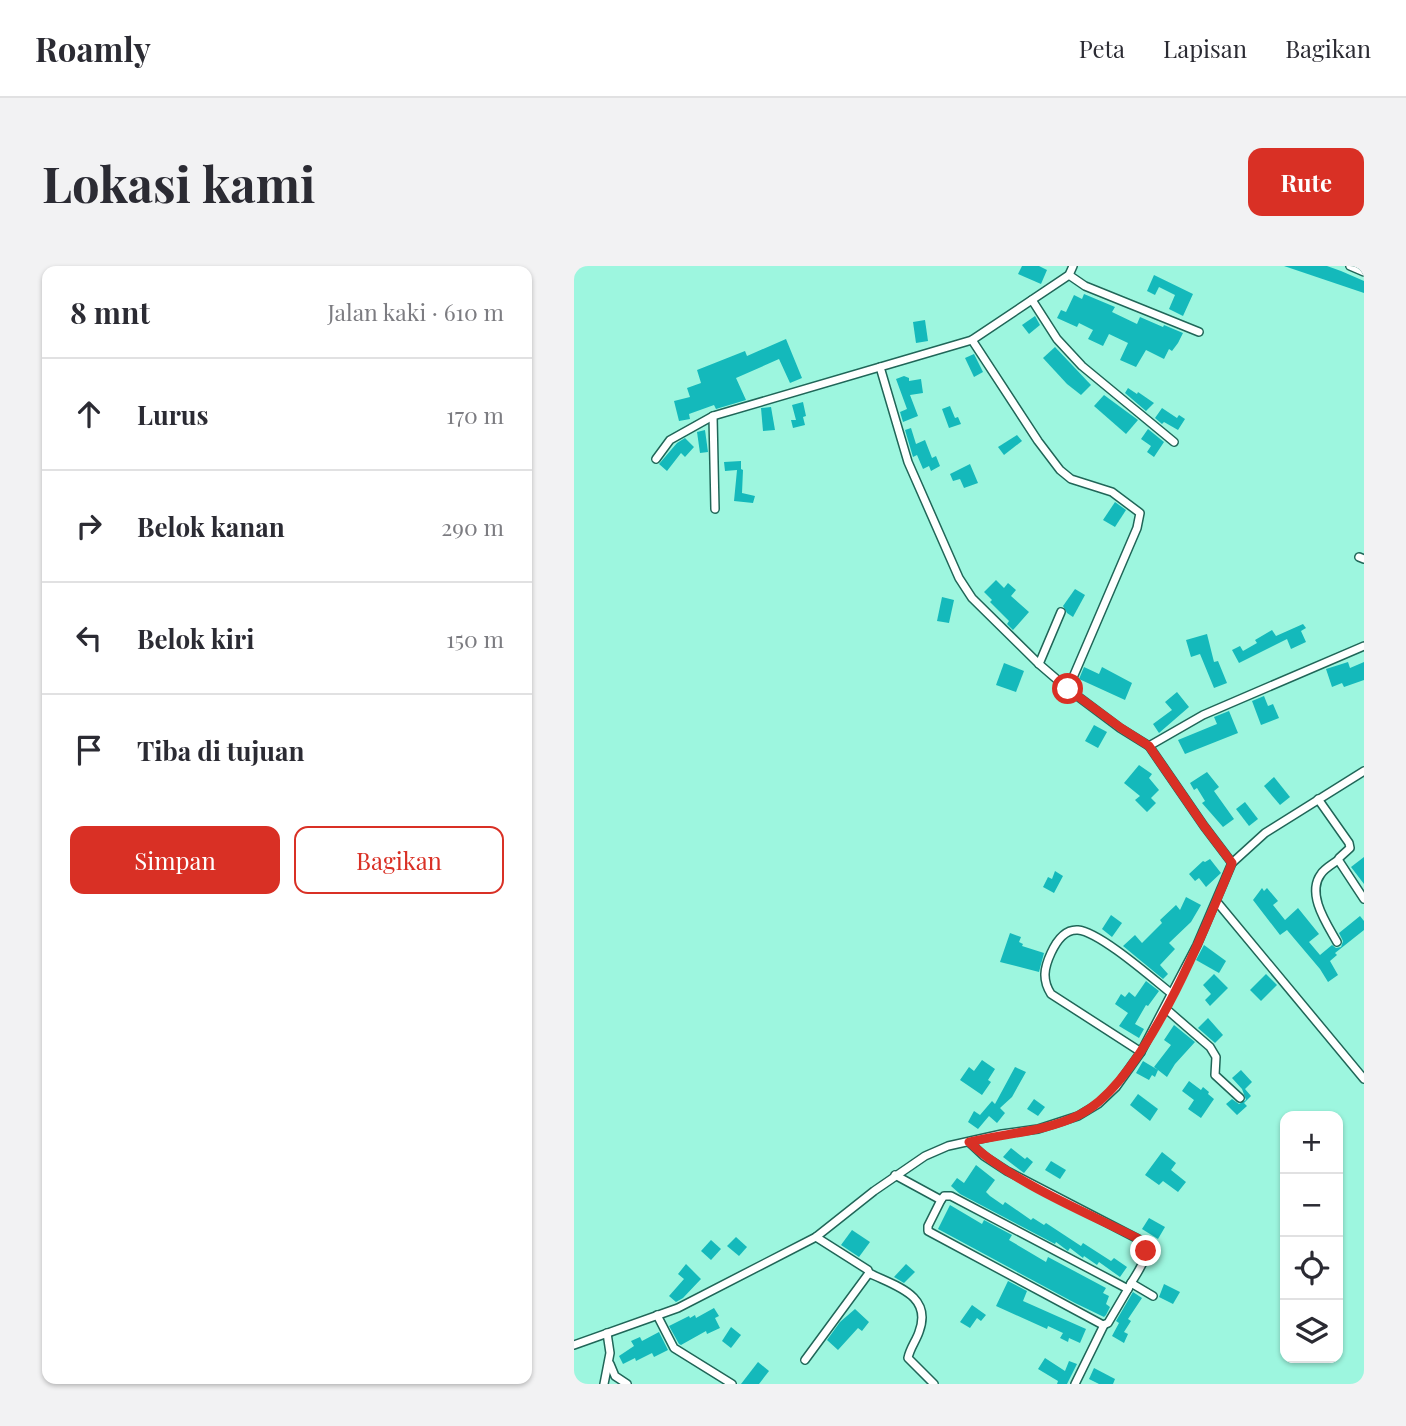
<!DOCTYPE html>
<html lang="id">
<head>
<meta charset="utf-8">
<style>
	body { margin:0; font-family:"Playfair Display",serif; background:#f2f2f3; color:#2b2b33 }
	.controls { position:absolute; right:21px; bottom:21px; display:grid; overflow:hidden; border-radius:14px; box-shadow:0 2px 5px #0004 }
	.controls button { width:63px; height:63px; display:grid; place-items:center; padding:0; border:0; border-bottom:2px solid #e1e1e2; background:#fff; color:#2b2b33; font:35px sans-serif }
	.stop { position:absolute; width:21px; height:21px; margin:-16px; border:5px solid #d93025; border-radius:50%; background:#fff }
	.stop.end { background:#d93025; border-color:#fff; box-shadow:0 2px 7px #0008 }
	.list { margin:0; padding:0; list-style:none }
	h2 { display:flex; justify-content:space-between; align-items:center; height:91px; margin:0; padding:0 28px; font-size:30px }
	h2 small { font-size:23px; font-weight:400; color:#7c7c81 }
	.list li { display:grid; grid-template-columns:46px 1fr auto; gap:21px; align-items:center; box-sizing:border-box; height:112px; padding:0 28px; border-top:2px solid #e1e1e2 }
	.list b { display:block; font-size:26px; white-space:nowrap }
	.list em { font-size:23px; font-style:normal; color:#7c7c81 }
	.actions { display:flex; gap:14px; padding:21px 28px }
	.actions a { flex:1; padding:16px 0; border:2px solid #d93025; border-radius:14px; text-align:center; font-size:24px; color:#d93025 }
	.actions .main { background:#d93025; color:#fff }
	.icon { flex:none; width:38px; height:38px; fill:none; stroke:currentColor; stroke-width:2; stroke-linecap:round; stroke-linejoin:round }
	.map { position:relative; flex:none; width:790px; height:1118px; overflow:hidden; border-radius:14px }
	header { display:flex; align-items:center; gap:42px; box-sizing:border-box; height:98px; padding:0 35px; background:#fff; border-bottom:2px solid #e1e1e2 }
	header strong { font-size:33px }
	nav { display:flex; gap:38px; margin-inline-start:auto; font-size:24px }
	.intro { display:flex; align-items:center; justify-content:space-between; box-sizing:border-box; height:168px; padding:0 42px }
	h1 { margin:0; font-size:49px }
	.button { padding:18px 32px; border-radius:14px; background:#d93025; color:#fff; font-size:24px; font-weight:700 }
	main { display:flex; gap:42px; padding:0 42px }
	aside { flex:1; background:#fff; border-radius:14px; box-shadow:0 2px 5px #0004 }
	.map>svg:first-child { display:block }
</style>
</head>
<body>
<header>
<strong>Roamly</strong>
<nav><a>Peta</a><a>Lapisan</a><a>Bagikan</a></nav>
</header>
<div class="intro"><h1>Lokasi kami</h1><a class="button">Rute</a></div>
<main>
<aside>
<h2>8 mnt<small>Jalan kaki · 610 m</small></h2>
<ul class="list">
<li><svg class="icon" aria-label="ahead" viewBox="0 0 24 24"><path d="M12 20V5M6 11l6-6 6 6"/></svg><div><b>Lurus</b></div><em>170 m</em></li>
<li><svg class="icon" aria-label="right" viewBox="0 0 24 24"><path d="M7 20v-9h11M14 6l5 5-5 5"/></svg><div><b>Belok kanan</b></div><em>290 m</em></li>
<li><svg class="icon" aria-label="left" viewBox="0 0 24 24"><path d="M17 20v-9H6M10 6l-5 5 5 5"/></svg><div><b>Belok kiri</b></div><em>150 m</em></li>
<li><svg class="icon" aria-label="arrive" viewBox="0 0 24 24"><path d="M6 21V4h12l-3 4 3 4H6"/></svg><div><b>Tiba di tujuan</b></div></li>
</ul>
<div class="actions"><a class="main">Simpan</a><a>Bagikan</a></div>
</aside>
<div class="map">
<svg width="790" height="1118" viewBox="0 0 790 1118">
	<rect width="100%" height="100%" fill="#9df6df"/>
	<g fill="#14b9bb">
		<polygon points="448,0 465,0 473,4 467,18 444,8"/>
		<polygon points="710,0 753,0 767,5 790,15 790,27"/>
		<polygon points="580,9 619,28 609,50 595,43 601,29 585,21 581,29 573,25"/>
		<polygon points="510,28 541,41 538,46 563,58 566,51 589,61 590,59 609,67 604,77 598,85 595,83 590,93 572,84 562,101 546,94 554,77 535,68 529,80 514,73 519,64 505,57 503,61 483,52 487,44 492,46 500,29 508,33"/>
		<polygon points="461,50 466,59 455,68 448,59"/>
		<polygon points="351,54 354,75 342,77 339,56"/>
		<polygon points="212,73 228,112 216,117 205,93 162,112 172,134 142,143 140,139 115,148 116,153 105,155 100,135 116,131 113,122 127,117 123,104 171,85 173,90"/>
		<polygon points="481,81 517,119 507,129 493,118 469,92"/>
		<polygon points="400,88 409,106 400,111 391,92"/>
		<polygon points="330,110 335,112 335,115 347,113 349,127 336,129 344,150 329,156 326,146 333,143 322,113"/>
		<polygon points="554,122 563,128 564,126 580,137 572,145 551,127"/>
		<polygon points="530,129 564,154 552,168 520,140"/>
		<polygon points="229,136 232,150 229,151 231,159 219,162 217,154 222,154 218,139"/>
		<polygon points="376,140 381,152 384,151 387,158 375,162 368,143"/>
		<polygon points="197,141 201,164 189,165 187,142"/>
		<polygon points="588,142 603,152 605,149 611,153 604,164 590,156 588,158 581,152"/>
		<polygon points="337,162 342,178 351,174 358,192 362,190 366,200 357,205 355,200 349,203 343,189 339,191 331,164"/>
		<polygon points="574,163 590,176 580,191 573,186 577,180 567,173"/>
		<polygon points="131,164 134,186 126,187 123,166"/>
		<polygon points="443,169 448,175 430,189 424,181"/>
		<polygon points="111,172 120,181 111,191 107,187 93,205 85,198 103,177"/>
		<polygon points="167,195 167,203 169,204 168,227 181,230 179,237 160,235 163,204 151,205 150,196"/>
		<polygon points="396,198 404,217 390,222 386,213 379,215 376,208"/>
		<polygon points="541,236 552,244 541,261 529,254"/>
		<polygon points="422,314 430,322 434,317 442,324 437,330 455,346 439,364 433,358 435,355 416,336 418,334 410,326"/>
		<polygon points="501,323 511,329 499,351 493,347 489,340"/>
		<polygon points="368,331 380,334 375,357 363,355"/>
		<polygon points="729,358 732,362 727,365 732,376 717,383 713,373 665,397 658,384 666,380 669,385 683,377 681,374 698,364 702,370"/>
		<polygon points="633,368 640,396 644,395 653,417 640,422 626,388 617,391 612,374"/>
		<polygon points="774,396 776,402 790,396 790,414 770,421 768,417 758,421 752,403"/>
		<polygon points="430,397 450,405 442,426 422,419"/>
		<polygon points="510,401 525,408 528,401 558,417 551,434 505,413"/>
		<polygon points="603,426 615,441 585,467 579,458 598,444 591,436"/>
		<polygon points="690,430 694,440 699,438 705,452 687,459 678,435"/>
		<polygon points="655,445 664,467 611,488 604,474 643,458 640,451"/>
		<polygon points="520,459 533,466 524,482 511,475"/>
		<polygon points="565,499 578,508 575,512 585,524 577,532 582,537 573,546 561,534 566,530 550,517"/>
		<polygon points="633,506 645,521 640,525 660,553 649,561 628,537 631,535 623,522 620,524 616,517"/>
		<polygon points="700,511 716,531 706,539 690,520"/>
		<polygon points="671,536 684,553 675,560 662,543"/>
		<polygon points="790,591 790,618 777,601"/>
		<polygon points="636,593 647,607 632,621 625,612 621,615 615,608 629,595 631,596"/>
		<polygon points="481,605 489,610 480,627 469,621 474,611 478,613"/>
		<polygon points="688,622 690,625 693,622 704,635 699,639 711,654 724,642 745,668 735,676 746,689 758,679 762,682 767,681 769,675 765,667 786,650 790,655 790,664 761,687 763,689 756,695 764,709 754,716 746,703 713,664 706,669 679,634"/>
		<polygon points="612,631 627,639 617,656 595,677 601,683 586,699 594,708 589,713 549,680 561,669 568,677 588,657 586,654 602,639 606,644"/>
		<polygon points="537,649 548,657 538,671 528,663"/>
		<polygon points="436,667 447,671 445,676 449,678 448,680 470,687 465,706 426,696"/>
		<polygon points="630,679 652,695 645,707 622,694"/>
		<polygon points="640,708 654,722 636,740 631,734 637,728 629,719"/>
		<polygon points="692,708 703,719 687,735 676,724"/>
		<polygon points="572,715 585,725 574,740 572,739 561,758 570,763 565,772 545,760 554,747 541,738 547,728 551,731 555,726 561,731"/>
		<polygon points="634,752 649,769 641,777 624,762"/>
		<polygon points="600,759 621,776 601,798 593,811 584,804 581,811 578,809 575,814 562,807 569,795 584,804 580,801 597,779 590,774"/>
		<polygon points="408,794 421,803 414,814 417,816 408,829 386,814 395,801 400,805"/>
		<polygon points="441,801 452,806 438,831 426,842 431,847 423,857 415,850 404,863 394,856 400,845 406,849 418,835 421,838"/>
		<polygon points="667,804 678,816 671,823 677,830 670,837 673,840 663,849 652,838 658,833 665,838 672,834 668,823 658,812"/>
		<polygon points="615,815 627,824 629,821 635,826 634,828 640,833 627,852 614,843 620,834 608,825"/>
		<polygon points="564,828 584,843 576,855 556,839"/>
		<polygon points="460,833 471,841 464,850 453,843"/>
		<polygon points="437,882 451,893 453,891 459,896 450,907 429,891"/>
		<polygon points="588,886 602,897 597,904 612,916 604,926 589,915 585,919 571,909"/>
		<polygon points="477,895 492,904 486,913 471,904"/>
		<polygon points="402,899 421,914 412,926 416,930 429,939 431,936 457,954 459,952 470,959 472,957 507,980 509,977 537,995 540,992 553,1001 546,1011 525,996 523,999 510,990 509,992 496,982 494,985 482,976 481,978 386,928 377,920 383,912 390,917"/>
		<polygon points="376,939 408,958 410,954 438,969 435,974 472,996 474,991 532,1022 529,1027 535,1030 532,1038 536,1041 532,1049 530,1051 501,1037 364,963"/>
		<polygon points="575,952 591,961 584,973 568,963"/>
		<polygon points="278,964 296,976 285,991 267,979"/>
		<polygon points="162,971 173,981 165,990 153,980"/>
		<polygon points="137,974 147,983 137,994 127,985"/>
		<polygon points="112,998 127,1013 109,1032 102,1036 95,1030 110,1013 104,1008"/>
		<polygon points="332,998 341,1006 330,1017 320,1011"/>
		<polygon points="434,1015 453,1025 449,1035 512,1063 506,1077 495,1072 494,1076 486,1072 489,1067 474,1060 473,1063 422,1040"/>
		<polygon points="590,1018 606,1026 599,1038 585,1031"/>
		<polygon points="559,1026 568,1032 554,1053 557,1055 550,1066 554,1068 550,1077 538,1070 545,1057 542,1055"/>
		<polygon points="398,1039 412,1049 407,1055 403,1052 396,1062 386,1056"/>
		<polygon points="140,1042 145,1050 141,1052 146,1062 133,1068 132,1065 107,1079 105,1078 95,1060 115,1050 116,1052 121,1049 122,1052"/>
		<polygon points="281,1043 295,1056 288,1065 284,1062 264,1084 253,1074 266,1056"/>
		<polygon points="157,1061 167,1069 157,1082 148,1075"/>
		<polygon points="85,1066 94,1084 80,1091 78,1087 62,1095 61,1092 49,1098 45,1090 60,1080 57,1075 66,1071 68,1075"/>
		<polygon points="471,1092 491,1105 495,1095 503,1098 493,1118 483,1118 484,1115 464,1103"/>
		<polygon points="184,1096 195,1105 185,1118 167,1118"/>
		<polygon points="520,1102 541,1113 539,1118 525,1118 515,1113"/>
	</g>
	<g fill="none" stroke-linecap="round" stroke-linejoin="round">
		<g stroke="#206658" stroke-width="10">
			<g id="street">
				<polyline points="499,0 495,9 398,74 306,101 334,196 385,312 398,332 465,398 494,423 546,462 575,480 630,560 658,597 691,567 790,505"/>
				<polyline points="776,0 790,6"/>
				<polyline points="495,9 511,20 625,66"/>
				<polyline points="458,34 483,73 508,100 600,176"/>
				<polyline points="398,74 464,175 486,204 497,213 538,226 566,247 563,262 494,423"/>
				<polyline points="139,150 141,243"/>
				<polyline points="82,193 96,174 139,150 306,101"/>
				<polyline points="785,291 790,293"/>
				<polyline points="465,398 487,346"/>
				<polyline points="575,480 629,449 790,380"/>
				<polyline points="744,533 775,577 776,582 765,592 765,595 790,633"/>
				<polyline points="643,636 790,813"/>
				<path d="M 763,676 C 753,658 732,628 747,608 C 751,602 759,598 764,594"/>
				<polyline points="591,742 636,781 642,791 641,809 666,832"/>
				<path d="M 567,786 L 477,728 C 468,714 470,702 477,687 C 482,676 490,663 504,664 C 526,666 579,713 598,728"/>
				<path d="M 395,876 L 410,890 L 433,905 L 568,975 C 577,989 565,1004 557,1017"/>
				<polyline points="321,909 367,934 370,930 377,930 554,1023 557,1017 579,1030"/>
				<polyline points="367,934 354,960 354,965 529,1059 534,1057 554,1023"/>
				<path d="M 295,1007 C 321,1020 359,1029 345,1066 C 342,1075 336,1082 334,1092 L 360,1118"/>
				<polyline points="83,1049 100,1082 158,1118"/>
				<polyline points="0,1079 104,1042 242,971 300,925 351,890 374,880 428,868 464,863 504,850 524,838 542,821 567,786 623,679 658,597"/>
				<polyline points="231,1094 295,1007 294,1004 242,971"/>
				<polyline points="36,1098 41,1110 53,1118"/>
				<polyline points="30,1118 36,1087 33,1067"/>
				<polyline points="501,1118 530,1059"/>
			</g>
		</g>
		<use href="#street" stroke="#fff" stroke-width="7"/>
	</g>
	<g fill="none" stroke-linecap="round" stroke-linejoin="round">
		<path stroke="#d93025" stroke-width="9" d="M 494,423 L 547,462 L 575,480 L 630,560 L 658,597 C 631,664 570,817 505,849 C 471,866 432,867 395,876 C 436,915 511,946 563,972 L 571,980 L 572,985"/>
	</g>
</svg>
<div class="controls">
<button>+</button>
<button>−</button>
<button><svg class="icon" aria-label="locate" viewBox="0 0 24 24"><circle cx="12" cy="12" r="6"/><path d="M12 2v4M12 18v4M2 12h4M18 12h4"/></svg></button>
<button><svg class="icon" aria-label="layers" viewBox="0 0 24 24"><path d="M12 4l9 5-9 5-9-5zM3 14l9 5 9-5"/></svg></button>
</div>
<div class="stop" style="left:494px;top:423px"></div>
<div class="stop end" style="left:572px;top:985px"></div>
</div>
</main>
</body>
</html>
